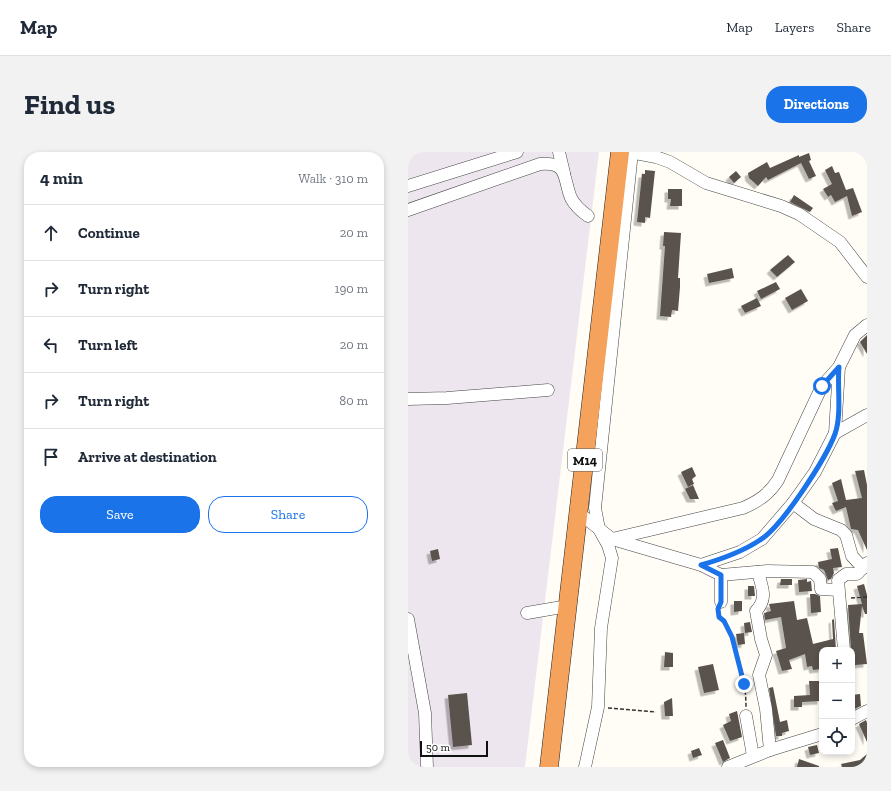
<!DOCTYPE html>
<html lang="en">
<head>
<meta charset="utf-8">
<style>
	body { margin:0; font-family:"Zilla Slab",serif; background:#f2f2f3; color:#1f2937 }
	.controls { position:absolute; right:12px; bottom:12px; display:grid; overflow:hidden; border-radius:8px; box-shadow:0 2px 6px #0003 }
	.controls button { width:36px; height:36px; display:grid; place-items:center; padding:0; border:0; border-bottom:1px solid #e0e1e3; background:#fff; color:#1f2937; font:20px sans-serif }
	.scale { position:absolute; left:12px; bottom:10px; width:68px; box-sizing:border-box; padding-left:4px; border:2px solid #111; border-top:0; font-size:11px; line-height:14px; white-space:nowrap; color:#111; -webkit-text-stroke:3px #fff; paint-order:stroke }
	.stop { position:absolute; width:12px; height:12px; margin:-9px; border:3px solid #1a73e8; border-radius:50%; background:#fff }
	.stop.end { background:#1a73e8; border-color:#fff; box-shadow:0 1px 4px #0008 }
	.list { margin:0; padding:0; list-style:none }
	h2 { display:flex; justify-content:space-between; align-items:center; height:52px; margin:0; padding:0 16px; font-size:17px }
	h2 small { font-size:13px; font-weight:400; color:#747a83 }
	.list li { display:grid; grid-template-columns:26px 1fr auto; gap:12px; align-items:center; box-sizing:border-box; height:56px; padding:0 16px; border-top:1px solid #e0e1e3 }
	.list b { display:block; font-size:15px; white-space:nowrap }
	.list em { font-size:13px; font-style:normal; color:#747a83 }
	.actions { display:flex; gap:8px; padding:12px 16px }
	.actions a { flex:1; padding:9px 0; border:1px solid #1a73e8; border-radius:16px; text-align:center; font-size:14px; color:#1a73e8 }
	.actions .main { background:#1a73e8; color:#fff }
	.icon { flex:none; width:22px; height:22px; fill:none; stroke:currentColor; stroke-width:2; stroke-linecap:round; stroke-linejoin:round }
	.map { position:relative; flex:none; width:459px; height:615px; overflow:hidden; border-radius:16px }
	header { display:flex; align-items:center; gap:24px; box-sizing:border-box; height:56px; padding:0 20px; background:#fff; border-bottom:1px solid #e0e1e3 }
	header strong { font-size:19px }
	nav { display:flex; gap:22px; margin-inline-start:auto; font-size:14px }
	.intro { display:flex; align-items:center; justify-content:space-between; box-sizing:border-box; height:96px; padding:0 24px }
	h1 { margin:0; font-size:28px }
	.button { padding:10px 18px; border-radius:16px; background:#1a73e8; color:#fff; font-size:14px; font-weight:700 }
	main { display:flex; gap:24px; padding:0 24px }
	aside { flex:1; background:#fff; border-radius:16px; box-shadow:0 2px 6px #0003 }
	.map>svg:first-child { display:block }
</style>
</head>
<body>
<header>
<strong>Map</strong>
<nav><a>Map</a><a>Layers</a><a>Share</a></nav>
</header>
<div class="intro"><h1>Find us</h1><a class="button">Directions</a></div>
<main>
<aside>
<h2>4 min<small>Walk · 310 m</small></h2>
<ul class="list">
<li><svg class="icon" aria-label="ahead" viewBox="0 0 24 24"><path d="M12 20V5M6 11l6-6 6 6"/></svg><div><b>Continue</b></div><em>20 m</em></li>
<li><svg class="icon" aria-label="right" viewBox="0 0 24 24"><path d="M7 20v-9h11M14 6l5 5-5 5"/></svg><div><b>Turn right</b></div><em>190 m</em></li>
<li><svg class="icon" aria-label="left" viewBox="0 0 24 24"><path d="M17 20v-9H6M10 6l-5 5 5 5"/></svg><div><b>Turn left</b></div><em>20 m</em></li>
<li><svg class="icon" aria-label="right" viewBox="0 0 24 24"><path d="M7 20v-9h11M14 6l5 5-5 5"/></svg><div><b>Turn right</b></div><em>80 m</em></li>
<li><svg class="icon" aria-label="arrive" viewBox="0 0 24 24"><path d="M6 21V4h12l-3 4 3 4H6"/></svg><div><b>Arrive at destination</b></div></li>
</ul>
<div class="actions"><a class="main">Save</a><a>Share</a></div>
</aside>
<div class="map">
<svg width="459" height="615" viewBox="0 0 459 615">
	<defs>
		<filter id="shadow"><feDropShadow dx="-3.5" dy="3.5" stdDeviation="0" flood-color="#0004"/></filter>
	</defs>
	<rect width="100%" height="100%" fill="#fffdf5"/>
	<polygon fill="#eee6ef" points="0,0 191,0 117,615 0,615"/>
	<g fill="#5a524d" filter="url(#shadow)">
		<polygon points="401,1 403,8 401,9 408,24 401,27 392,9 393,11 360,28 358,25 350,34 341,26 340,21 359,10 362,16 391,3 391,5"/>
		<polygon points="424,14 427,21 431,20 438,38 445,36 454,60 444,64 439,44 427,50 423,43 420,45 415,37 424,32 417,18"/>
		<polygon points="237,18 247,19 242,66 237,65 237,71 229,70 234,22 237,22"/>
		<polygon points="328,19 333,25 326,31 321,25"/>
		<polygon points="260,37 274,37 274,54 262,54 263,47 260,47"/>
		<polygon points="386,43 405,56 402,60 382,50"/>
		<polygon points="256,80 273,81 270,126 272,126 272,135 270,159 264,158 263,165 252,164 257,94 255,94"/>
		<polygon points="380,103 387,110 369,125 362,118"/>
		<polygon points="324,116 326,126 301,131 299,122"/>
		<polygon points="368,130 372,137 353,147 349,139"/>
		<polygon points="393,137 400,149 384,158 377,146"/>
		<polygon points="349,146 353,154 337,161 333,154"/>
		<polygon points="459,183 459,202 452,190"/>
		<polygon points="284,315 288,324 284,327 286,332 280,335 273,320"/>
		<polygon points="456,318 459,333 459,398 450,378 443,377 438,355 428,359 424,351 430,349 424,331 433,327 438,348 454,346 447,319"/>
		<polygon points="285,333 291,347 282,347 277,337"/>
		<polygon points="430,396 434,415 425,416 426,421 423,427 420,428 416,418 411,416 410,410 424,407 422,397"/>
		<polygon points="30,397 32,407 24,409 22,399"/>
		<polygon points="373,427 384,427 384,433 372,433"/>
		<polygon points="399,427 399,430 403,429 404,439 391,440 390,428"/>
		<polygon points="456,432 459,443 459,462 457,462 454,454 451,481 455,481 459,512 447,513 443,498 440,453 454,452 449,434"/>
		<polygon points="340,434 346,434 347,444 340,444"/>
		<polygon points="402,442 407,442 412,444 413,460 403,461"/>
		<polygon points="326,449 334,449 334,459 326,460"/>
		<polygon points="386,449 389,468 399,466 405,492 425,487 424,468 426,467 428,498 414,498 414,517 405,518 404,514 399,515 397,502 381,508 384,517 374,519 368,499 378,496 373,465 357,468 356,461 363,459 361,452"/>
		<polygon points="342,470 344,480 337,481 336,471"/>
		<polygon points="336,481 337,492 330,493 328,482"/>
		<polygon points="257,500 265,501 265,515 256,515"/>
		<polygon points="305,512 311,538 296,541 290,515"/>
		<polygon points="401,529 411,529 413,549 394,550 394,555 386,555 386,544 402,543"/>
		<polygon points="365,535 372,570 379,568 381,579 374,581 374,584 368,584 361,536"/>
		<polygon points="59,541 64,593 45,595 40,543"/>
		<polygon points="452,542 453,554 444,558 444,543"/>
		<polygon points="264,546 265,564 257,564 256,550"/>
		<polygon points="329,559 334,585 322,589 315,573 323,569 321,562"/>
		<polygon points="458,568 459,571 459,590 451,572"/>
		<polygon points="315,588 322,606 315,610 307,591"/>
		<polygon points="409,593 411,601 402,603 400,595"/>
		<polygon points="291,596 294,603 285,606 283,599"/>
		<polygon points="459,602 459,615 434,615 433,612 452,608"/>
		<polygon points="391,607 411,614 411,615 389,615"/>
	</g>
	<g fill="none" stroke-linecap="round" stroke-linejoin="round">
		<g stroke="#444" stroke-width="13">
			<g id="minor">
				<polyline points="151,0 156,21"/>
				<polyline points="222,0 248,5 262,10 298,31 373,54 391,62 432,90 459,125"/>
				<polyline points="0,34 109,0"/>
				<path d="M 0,58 L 132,12 C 161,9 155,27 163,46 C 167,54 173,59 180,64"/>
				<polyline points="0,247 39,246 140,238"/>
				<polyline points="427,281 459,263"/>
				<polyline points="385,351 406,367 433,378 438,383 444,404 455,416"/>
				<polyline points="171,361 204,387 293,413 313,423 359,419 405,420 412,427 413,437 430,438"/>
				<path d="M 204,387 L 335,356 C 351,349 361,342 370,328 L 414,234 L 431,215"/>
				<polyline points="293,413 332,400 354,387 385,351 407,320 427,281 431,215 447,183 459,173"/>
				<path d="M 350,420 C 354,436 360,446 348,459 L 353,487 L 358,503 L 351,523 L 358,557 L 362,598"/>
				<polyline points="313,423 313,450"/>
				<polyline points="119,461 160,454"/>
				<polyline points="0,467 17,561 19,615"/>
				<polyline points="436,498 430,428 438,422 449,422 459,411"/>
				<polyline points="338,564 345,604"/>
				<polyline points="444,567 459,559"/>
				<polyline points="177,615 190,555 193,476 204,406 200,393 191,377 187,356 224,0"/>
				<polyline points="320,615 362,598 414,582"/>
			</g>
		</g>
		<g stroke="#222" stroke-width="19">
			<polyline id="highway" points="141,615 212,0"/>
		</g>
		<g stroke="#333" stroke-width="1.5" stroke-dasharray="4 2" stroke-linecap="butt">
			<polyline points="443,446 459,445"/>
			<path d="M 310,460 C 312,468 320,476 323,484 C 332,505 338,532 338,555"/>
			<polyline points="200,556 248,560"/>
		</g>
		<use href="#minor" stroke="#fff" stroke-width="12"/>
		<use href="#highway" stroke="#f5a25d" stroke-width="18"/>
	</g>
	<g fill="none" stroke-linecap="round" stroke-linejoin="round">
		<path stroke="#1a73e8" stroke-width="5" d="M 336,532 L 324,485 L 316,469 L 311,465 L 310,457 L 313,450 L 313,423 L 293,413 C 314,407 334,400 352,388 C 374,375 418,306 427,282 C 434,262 429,235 431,215 L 414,234"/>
	</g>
	<g text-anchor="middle" stroke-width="4" stroke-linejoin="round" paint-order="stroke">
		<rect fill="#fff" stroke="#585858" stroke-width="1" x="160" y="297" width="34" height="22" rx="3"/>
		<g font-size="13" font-weight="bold" fill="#111">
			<text x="177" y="313">M14</text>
		</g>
	</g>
</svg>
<div class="controls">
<button>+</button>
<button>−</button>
<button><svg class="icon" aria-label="locate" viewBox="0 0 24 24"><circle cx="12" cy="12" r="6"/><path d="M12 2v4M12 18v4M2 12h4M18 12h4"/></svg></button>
</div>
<div class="scale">50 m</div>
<div class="stop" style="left:414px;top:234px"></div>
<div class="stop end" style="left:336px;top:532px"></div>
</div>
</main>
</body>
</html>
